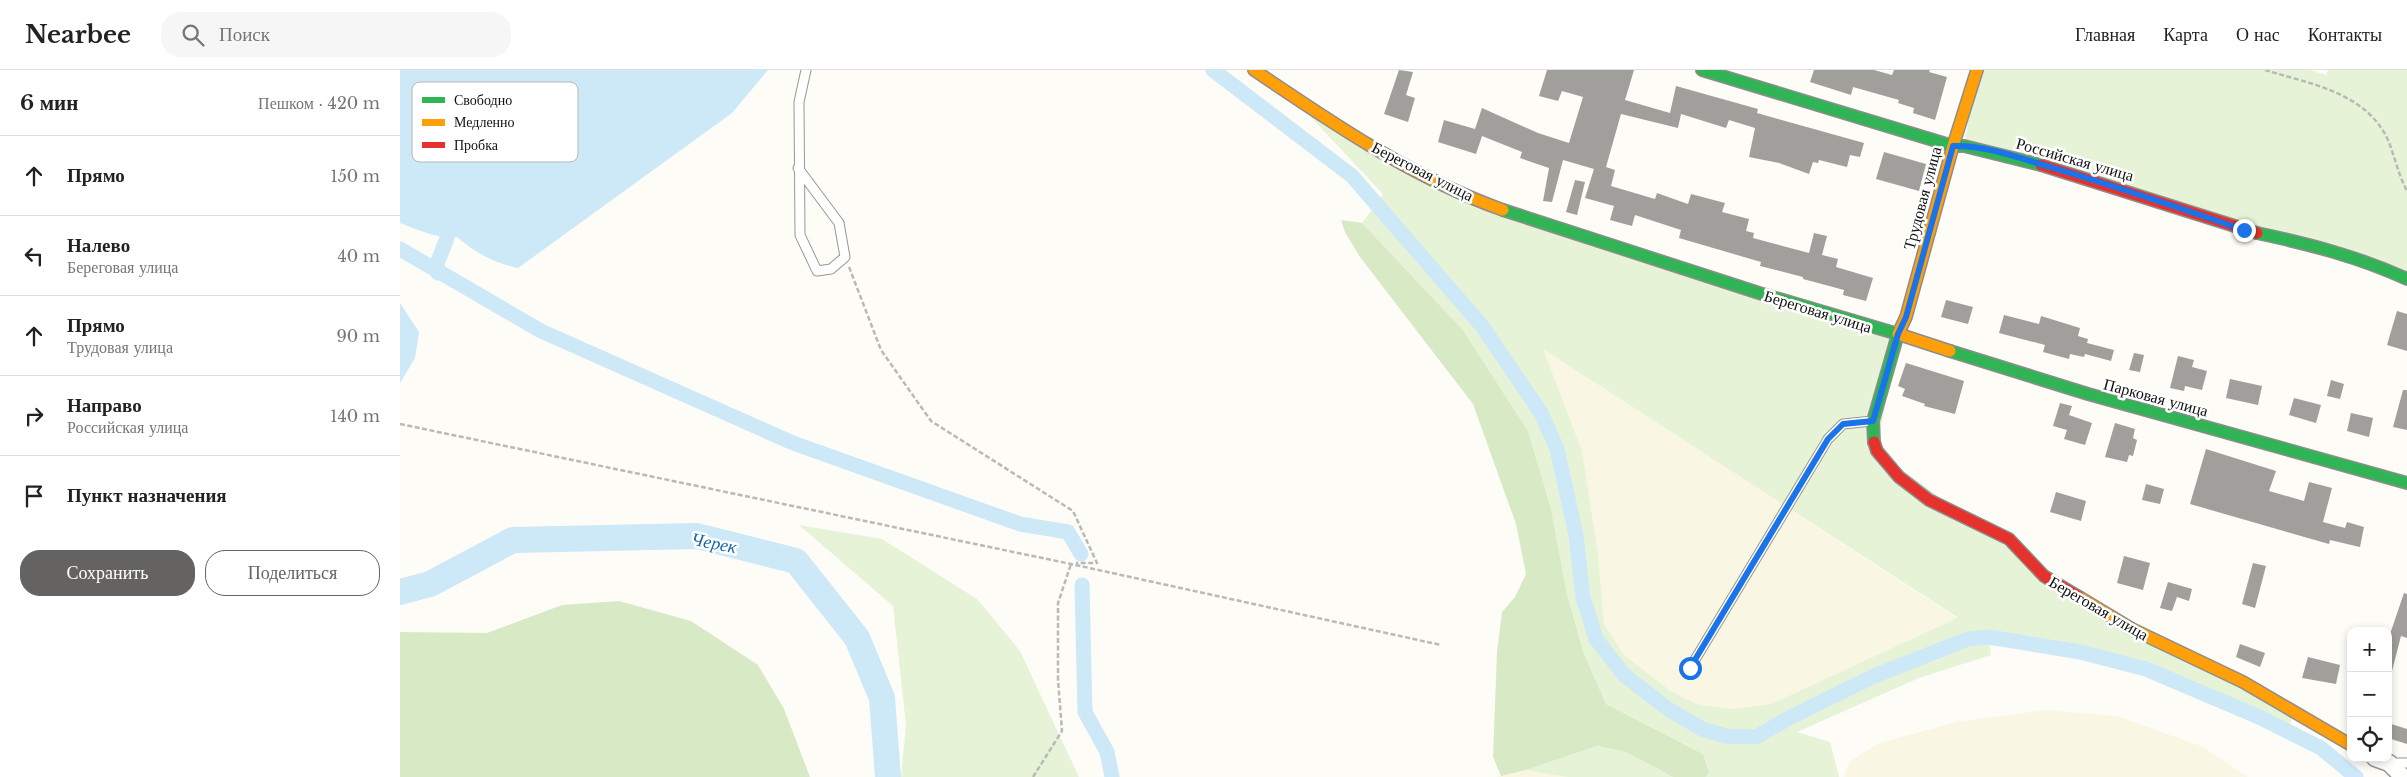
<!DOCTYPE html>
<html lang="ru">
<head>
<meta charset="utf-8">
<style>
	body { margin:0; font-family:"Libre Baskerville",serif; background:#f6f6f6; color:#222 }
	.controls { position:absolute; right:15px; bottom:15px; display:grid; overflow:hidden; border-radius:10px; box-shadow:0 2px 8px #0003 }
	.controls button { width:45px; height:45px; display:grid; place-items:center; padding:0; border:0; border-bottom:1px solid #e0e0e0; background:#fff; color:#222; font:25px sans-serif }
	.stop { position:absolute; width:15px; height:15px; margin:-11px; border:4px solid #1a73e8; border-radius:50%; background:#fff }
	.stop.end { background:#1a73e8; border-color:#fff; box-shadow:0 1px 5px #0008 }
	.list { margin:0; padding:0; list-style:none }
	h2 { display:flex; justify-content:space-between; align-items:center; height:65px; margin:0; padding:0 20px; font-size:21px }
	h2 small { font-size:16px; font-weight:400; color:#767676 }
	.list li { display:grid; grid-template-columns:32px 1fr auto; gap:15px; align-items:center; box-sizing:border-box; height:80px; padding:0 20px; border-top:1px solid #e0e0e0 }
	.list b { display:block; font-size:19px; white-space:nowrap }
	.list p { margin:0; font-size:16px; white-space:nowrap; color:#767676 }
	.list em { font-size:16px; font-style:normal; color:#767676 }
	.actions { display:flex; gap:10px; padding:15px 20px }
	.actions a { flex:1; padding:11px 0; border:1px solid #646362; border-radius:20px; text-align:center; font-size:18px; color:#646362 }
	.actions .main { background:#646362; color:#fff }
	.icon { flex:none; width:28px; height:28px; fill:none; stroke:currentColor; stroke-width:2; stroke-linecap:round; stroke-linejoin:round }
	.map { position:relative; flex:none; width:2007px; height:707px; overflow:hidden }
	header { display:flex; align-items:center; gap:30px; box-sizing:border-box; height:70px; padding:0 25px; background:#fff; border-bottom:1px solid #e0e0e0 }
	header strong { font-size:24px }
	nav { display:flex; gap:28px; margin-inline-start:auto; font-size:18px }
	.search { width:350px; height:45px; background:#f6f6f6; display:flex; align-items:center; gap:12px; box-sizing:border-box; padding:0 18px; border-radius:20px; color:#767676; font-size:19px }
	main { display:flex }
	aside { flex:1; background:#fff }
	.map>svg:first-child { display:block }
</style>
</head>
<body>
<header>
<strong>Nearbee</strong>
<div class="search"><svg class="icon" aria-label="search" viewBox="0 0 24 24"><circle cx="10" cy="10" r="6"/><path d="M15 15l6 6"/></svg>Поиск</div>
<nav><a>Главная</a><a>Карта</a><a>О нас</a><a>Контакты</a></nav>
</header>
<main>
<aside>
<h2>6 мин<small>Пешком · 420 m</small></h2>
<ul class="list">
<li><svg class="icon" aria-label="ahead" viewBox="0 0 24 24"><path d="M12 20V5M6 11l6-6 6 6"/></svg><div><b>Прямо</b></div><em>150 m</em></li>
<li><svg class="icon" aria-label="left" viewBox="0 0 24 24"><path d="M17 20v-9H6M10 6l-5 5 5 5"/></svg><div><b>Налево</b><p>Береговая улица</p></div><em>40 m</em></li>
<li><svg class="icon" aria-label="ahead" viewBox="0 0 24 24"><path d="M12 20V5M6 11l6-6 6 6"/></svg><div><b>Прямо</b><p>Трудовая улица</p></div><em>90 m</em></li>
<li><svg class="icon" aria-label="right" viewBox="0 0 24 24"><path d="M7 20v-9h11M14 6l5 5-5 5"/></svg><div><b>Направо</b><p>Российская улица</p></div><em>140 m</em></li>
<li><svg class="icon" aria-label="arrive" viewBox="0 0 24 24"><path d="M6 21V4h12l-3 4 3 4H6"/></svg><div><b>Пункт назначения</b></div></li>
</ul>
<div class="actions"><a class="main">Сохранить</a><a>Поделиться</a></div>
</aside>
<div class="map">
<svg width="2007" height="707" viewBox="0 0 2007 707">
	<rect width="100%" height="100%" fill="#fdfcf7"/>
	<g fill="#f9f7e4">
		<polygon points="1142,278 1557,548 1371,634 1332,639 1297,634 1272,622 1224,585 1204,554 1198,484"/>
		<polygon points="1645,640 1717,646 1801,676 1848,707 1444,707 1449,692 1476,674 1556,652"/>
		<polygon points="1126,700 1159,704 1167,707 1095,707"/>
	</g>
	<g fill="#e7f3d7" fill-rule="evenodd">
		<polygon points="1577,0 1910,0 1926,5 1928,0 2007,0 2007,209 1564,76"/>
		<path d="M 891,26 L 1060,123 L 1498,264 L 1477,381 L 1632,496 L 1894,640 L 1888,662 L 1746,599 L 1680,582 L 1589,568 L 1591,585 L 1519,608 L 1397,662 L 1430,672 L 1439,707 L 1306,707 L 1309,702 L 1303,684 L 1206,634 L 1183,581 L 1167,524 L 1151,439 L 1128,361 L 1063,260 L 962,153 L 983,124 ZM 1143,279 L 1557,547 L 1557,548 L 1371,634 L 1332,639 L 1297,634 L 1272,622 L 1224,585 L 1204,554 L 1198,484 L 1182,381 Z"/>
		<polygon points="399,455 482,469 577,529 620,581 679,707 501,707 506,655 493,536"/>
		<polygon points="1197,676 1226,682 1273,707 1167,707 1126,700"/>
	</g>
	<g fill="#d8eac5">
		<polygon points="941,150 962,153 1063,260 1128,361 1151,439 1167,524 1183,581 1206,634 1303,684 1309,702 1306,707 1273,707 1226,682 1197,676 1126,700 1101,706 1093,687 1097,582 1102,542 1115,527 1126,504 1116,454 1073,334 960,187 945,162"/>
		<polygon points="219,531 291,551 358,595 384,639 410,707 0,707 0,562 87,563 162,535"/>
	</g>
	<g fill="#cde8f7">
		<path d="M 0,0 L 368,0 L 332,43 L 118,198 C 94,193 76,183 57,167 C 37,169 19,160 0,153 Z"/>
		<polygon points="0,233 19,262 15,288 0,313"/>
	</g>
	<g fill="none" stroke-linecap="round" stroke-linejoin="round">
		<g stroke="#cde8f7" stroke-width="15">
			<polyline points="813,0 952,106 1082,256 1141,343 1157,379 1176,465 1183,527 1196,569 1224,605 1268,639 1302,659 1325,666 1356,667 1387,649 1474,606 1568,569 1589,567 1680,582 1746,599 1859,647 1921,678 1956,707"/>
			<polyline points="0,179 141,261 393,373 620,454 668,462 681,484"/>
			<polyline points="38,203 37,194 47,168"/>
			<polyline points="682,515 685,642 707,682 712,707"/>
		</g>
		<polyline stroke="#cde8f7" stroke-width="26" points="0,522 30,514 113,470 297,466 396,491 457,568 482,628 488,707"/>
	</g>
	<g fill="#a19f9c">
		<polygon points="999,0 1013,2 1006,25 1015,28 1008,52 984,44"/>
		<polygon points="1147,0 1234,0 1225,30 1270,43 1276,16 1358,39 1357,43 1464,73 1460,87 1450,85 1447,97 1419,90 1418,93 1413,92 1409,104 1379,93 1349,87 1355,58 1329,50 1326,58 1281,44 1278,58 1221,44 1206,97 1215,100 1211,116 1255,129 1257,123 1288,134 1291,124 1325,133 1322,142 1349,149 1346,161 1354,163 1353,168 1409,183 1414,163 1427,166 1422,185 1438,189 1436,197 1473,208 1466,231 1443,225 1444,220 1403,209 1403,207 1360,196 1361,192 1279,168 1281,160 1235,145 1232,156 1210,150 1214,136 1185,128 1194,99 1163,90 1152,132 1143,131 1149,98 1120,88 1122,82 1082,66 1076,84 1038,72 1044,50 1075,59 1082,38 1138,63 1169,73 1183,27 1162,21 1158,31 1139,26"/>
		<polygon points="1414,0 1474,0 1492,5 1494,0 1530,0 1529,2 1547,7 1535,50 1513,43 1514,38 1498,33 1499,30 1453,17 1451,25 1410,12"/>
		<polygon points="1484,82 1526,94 1519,121 1476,109"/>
		<polygon points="1175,110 1185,112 1177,145 1166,142"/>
		<polygon points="1546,230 1573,237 1568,254 1541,247"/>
		<polygon points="1997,241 2007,244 2007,281 1987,275"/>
		<polygon points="1604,245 1639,254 1641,246 1680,258 1678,266 1688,269 1687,273 1714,280 1711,291 1685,284 1684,287 1670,284 1669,289 1643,282 1645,275 1599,263"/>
		<polygon points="1734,283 1744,285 1740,302 1729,300"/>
		<polygon points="1778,286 1794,290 1792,297 1807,301 1802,320 1785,316 1784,321 1770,318"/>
		<polygon points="1506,293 1564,311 1555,344 1524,336 1525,334 1502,326 1505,319 1498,316"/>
		<polygon points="1830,309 1862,316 1858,335 1826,328"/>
		<polygon points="1931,310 1944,314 1940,329 1927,326"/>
		<polygon points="2003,320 2007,320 2007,360 1993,357"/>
		<polygon points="1894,328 1921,335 1916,353 1889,345"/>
		<polygon points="1660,333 1672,336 1669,345 1692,353 1685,375 1664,369 1667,360 1653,356"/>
		<polygon points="1951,343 1973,348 1969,367 1947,361"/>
		<polygon points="1715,353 1735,359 1733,368 1737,370 1733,386 1729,385 1727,392 1705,387"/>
		<polygon points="1806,379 1876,401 1869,421 1904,431 1909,412 1932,418 1923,452 1945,458 1947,452 1964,457 1960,477 1930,470 1929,474 1790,434"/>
		<polygon points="1746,414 1764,419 1760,434 1742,430"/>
		<polygon points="1656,422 1686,431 1681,451 1650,442"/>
		<polygon points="1724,486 1750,493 1743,520 1717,513"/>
		<polygon points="1853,493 1866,496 1855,538 1842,534"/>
		<polygon points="1768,512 1792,519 1789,531 1777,527 1772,541 1760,538"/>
		<polygon points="2004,523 2007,524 2007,568 2001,566 1992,601 1988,601 1988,570"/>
		<polygon points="1840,574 1865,583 1860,597 1836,587"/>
		<polygon points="1908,587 1940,595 1936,614 1902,608"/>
		<polygon points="1988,653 2007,659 2007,674 1988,668"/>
	</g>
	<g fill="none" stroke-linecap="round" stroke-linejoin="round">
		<g stroke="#979795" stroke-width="11">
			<g id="lane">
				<polyline points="398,98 439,153 445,187 431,199 417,201 400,165 399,32 406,0"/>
				<polyline points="1290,598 1428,369 1443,354 1472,351"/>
				<polyline points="1990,693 2007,693"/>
			</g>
		</g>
		<g stroke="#979795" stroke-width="19">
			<polyline id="street" points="1975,688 1989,693 2003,707"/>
		</g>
		<g stroke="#8e8d8b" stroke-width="14">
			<g id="fast">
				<polyline points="1302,0 1553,76 1564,76 1641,95"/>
				<polyline points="1103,140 1359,223 1498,264 1473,351 1474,372"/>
				<path d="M 1857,163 C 1909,174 1959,187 2007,209"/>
				<polyline points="1550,281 1688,324 2007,413"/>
			</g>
		</g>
		<g stroke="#8e8d8b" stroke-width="14">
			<g id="slow">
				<path d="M 854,0 C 932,53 1013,108 1103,140"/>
				<polyline points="1550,281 1498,264 1506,247 1553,76 1577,0"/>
				<polyline points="1679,527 1732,559 1843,612 1951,675"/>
			</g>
		</g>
		<g stroke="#8e8d8b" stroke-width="14">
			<g id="jam">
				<polyline points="1641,95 1857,163"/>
				<polyline points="1474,372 1477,381 1499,407 1529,430 1609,469 1644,506 1679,527"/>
			</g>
		</g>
		<g stroke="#b9b9b8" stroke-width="2.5" stroke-dasharray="5 2.5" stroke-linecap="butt">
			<path d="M 1865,0 C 1910,14 1966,22 1988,70 C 1995,87 1998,104 2007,121"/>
			<polyline points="449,197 481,280 531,351 673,441 697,493 676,493"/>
			<polyline points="0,354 671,494 1041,575"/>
			<polyline points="633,707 662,661 658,610 658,533 671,494"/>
		</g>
		<use href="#lane" stroke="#fffffe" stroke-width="9"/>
		<use href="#street" stroke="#fffffe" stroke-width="16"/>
		<use href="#fast" stroke="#30b455" stroke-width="11"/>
		<use href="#slow" stroke="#ff9f0a" stroke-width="11"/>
		<use href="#jam" stroke="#e5322d" stroke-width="11"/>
	</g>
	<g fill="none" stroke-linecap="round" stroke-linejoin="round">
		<path stroke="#1a73e8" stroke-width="6" d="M 1290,598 L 1428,369 L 1443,354 L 1473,351 L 1498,264 L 1506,247 L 1553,76 C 1585,75 1620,88 1650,97 C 1715,116 1780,138 1844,160"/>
	</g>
	<g text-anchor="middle" stroke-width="5" stroke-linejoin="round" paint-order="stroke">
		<g font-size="16" fill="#111" stroke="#fff">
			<text transform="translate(1675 89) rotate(16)" y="6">Российская улица</text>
			<text transform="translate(1023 101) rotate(27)" y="6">Береговая улица</text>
			<text transform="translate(1522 128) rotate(-75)" y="6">Трудовая улица</text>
			<text transform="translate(1418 241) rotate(17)" y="6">Береговая улица</text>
			<text transform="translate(1756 327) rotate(15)" y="6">Парковая улица</text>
			<text transform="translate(1699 538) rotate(30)" y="6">Береговая улица</text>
		</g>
		<g font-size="18" font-style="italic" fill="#1768a6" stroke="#fff">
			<text transform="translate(314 473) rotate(11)" y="6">Черек</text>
		</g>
	</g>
	<rect x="12" y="12" width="166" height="80" rx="8" fill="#fff" stroke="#b8b8b8" stroke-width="1"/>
	<rect x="22" y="27" width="23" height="6" fill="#30b455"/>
	<rect x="22" y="49" width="23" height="7" fill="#ff9f0a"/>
	<rect x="22" y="72" width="23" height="6" fill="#e5322d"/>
	<g font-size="14" fill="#111">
		<text x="54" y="35">Свободно</text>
		<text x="54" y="57">Медленно</text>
		<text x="54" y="80">Пробка</text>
	</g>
</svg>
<div class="controls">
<button>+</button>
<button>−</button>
<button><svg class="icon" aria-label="locate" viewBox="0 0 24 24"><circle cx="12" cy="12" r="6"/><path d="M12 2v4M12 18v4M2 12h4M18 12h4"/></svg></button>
</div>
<div class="stop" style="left:1290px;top:598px"></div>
<div class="stop end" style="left:1844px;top:160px"></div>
</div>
</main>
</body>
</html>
